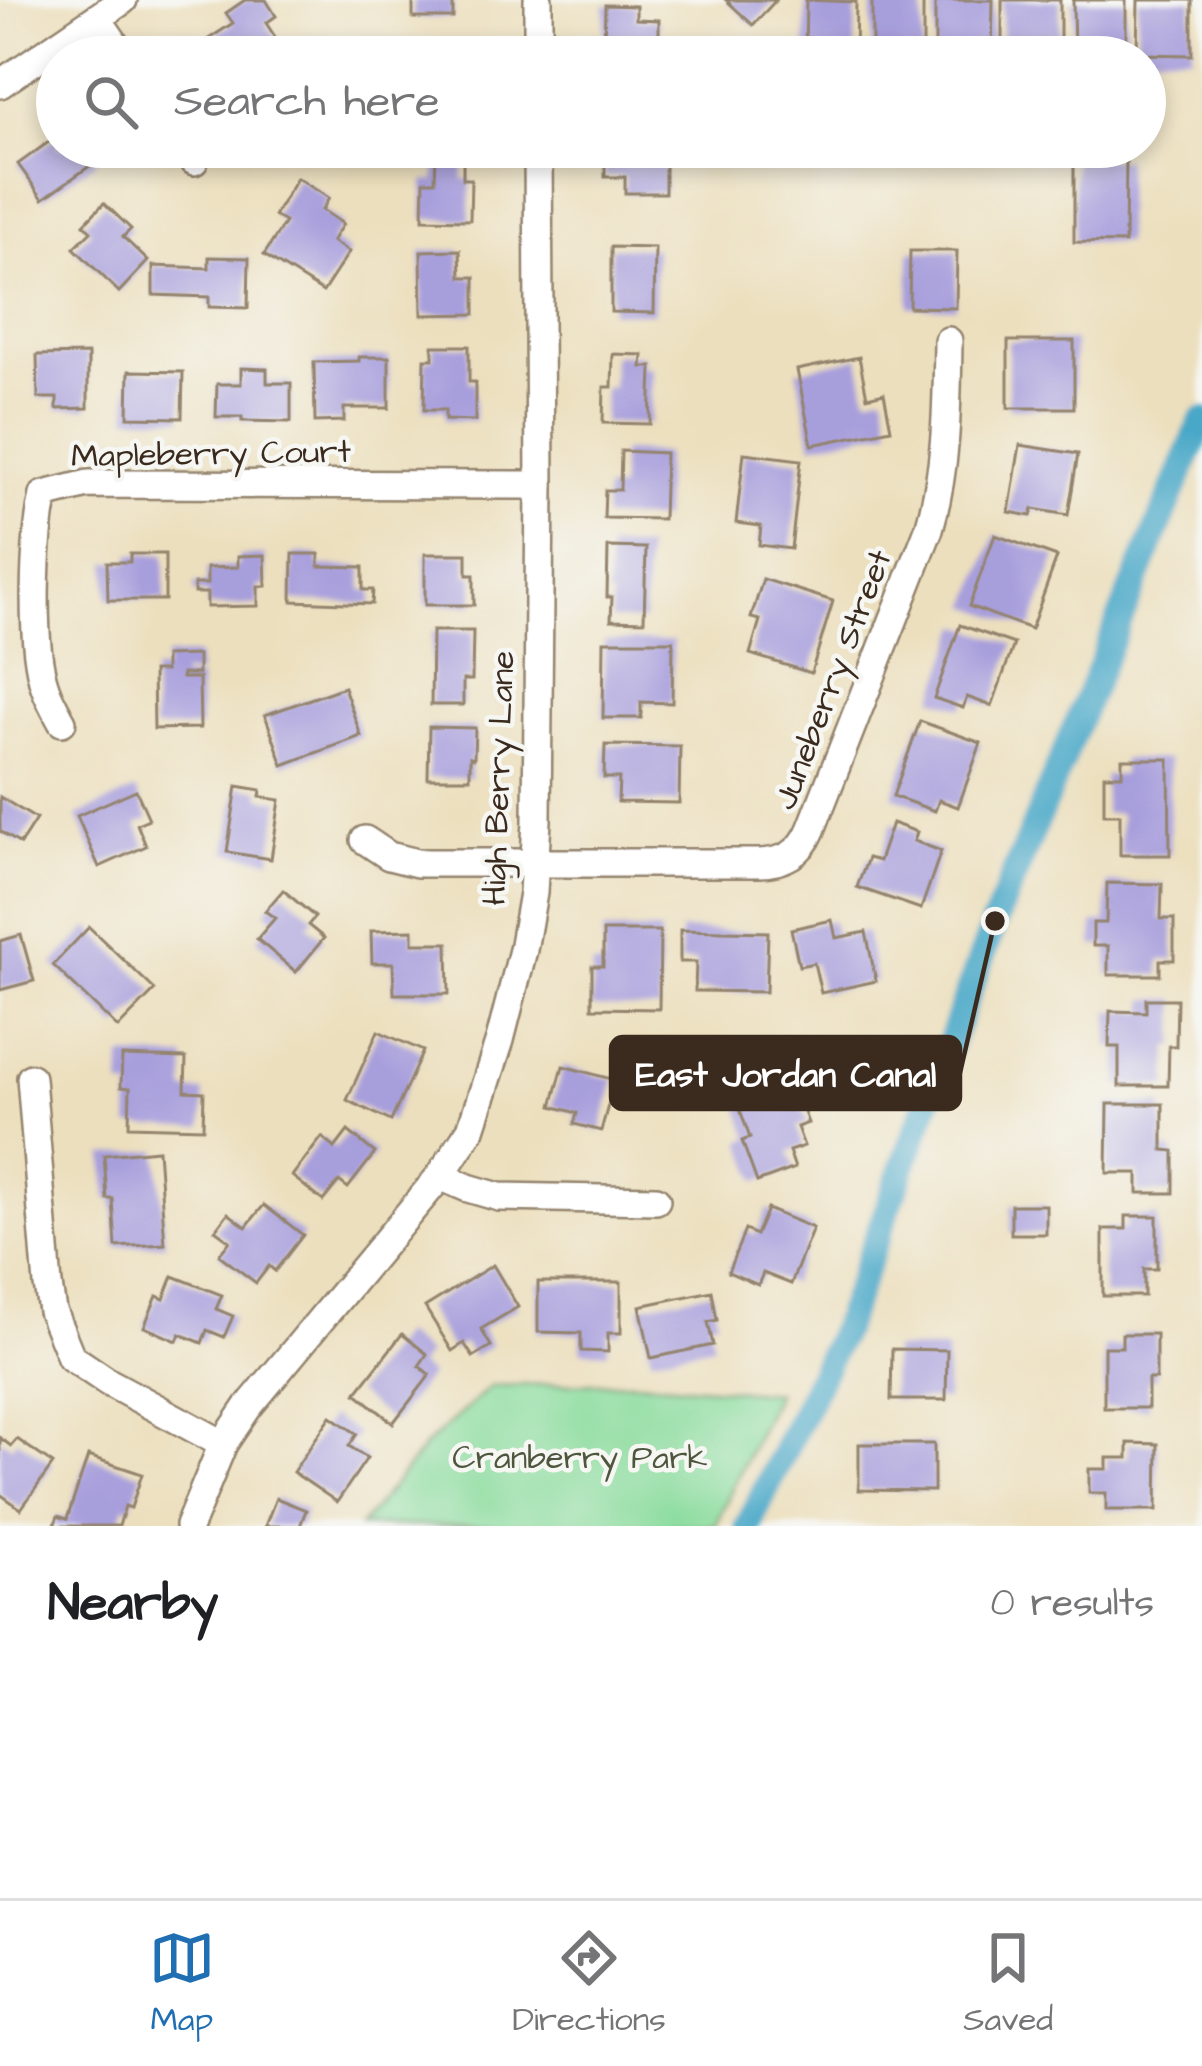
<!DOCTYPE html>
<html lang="en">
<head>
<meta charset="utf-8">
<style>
	body { margin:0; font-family:"Architects Daughter",sans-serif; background:#f2f2f2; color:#202124 }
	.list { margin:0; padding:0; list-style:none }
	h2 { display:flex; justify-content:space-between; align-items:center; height:156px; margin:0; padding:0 48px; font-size:51px }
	h2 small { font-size:39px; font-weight:400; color:#757577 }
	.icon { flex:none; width:66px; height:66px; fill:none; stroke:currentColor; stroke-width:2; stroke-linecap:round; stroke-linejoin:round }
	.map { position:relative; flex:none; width:1202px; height:1526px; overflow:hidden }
	.search { position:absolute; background:#fff; box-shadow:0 6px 18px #0003; left:36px; right:36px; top:36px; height:132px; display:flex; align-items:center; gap:30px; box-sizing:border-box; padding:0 42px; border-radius:66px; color:#757577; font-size:45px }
	.sheet { height:372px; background:#fff }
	nav { display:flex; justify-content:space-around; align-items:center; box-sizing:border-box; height:168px; border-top:3px solid #e0e0e0; background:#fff; font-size:33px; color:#757577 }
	nav a { display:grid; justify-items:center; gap:6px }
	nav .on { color:#1f6fb2 }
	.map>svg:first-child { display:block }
</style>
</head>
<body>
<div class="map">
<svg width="1202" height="1526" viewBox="0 0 1202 1526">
	<rect width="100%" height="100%" fill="#f6f6f2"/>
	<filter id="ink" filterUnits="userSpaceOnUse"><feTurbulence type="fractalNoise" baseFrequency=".00833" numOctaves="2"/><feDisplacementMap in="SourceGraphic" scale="24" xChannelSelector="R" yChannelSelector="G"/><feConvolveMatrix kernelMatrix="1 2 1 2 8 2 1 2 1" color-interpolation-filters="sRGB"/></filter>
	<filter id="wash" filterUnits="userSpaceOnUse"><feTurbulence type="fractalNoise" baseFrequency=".004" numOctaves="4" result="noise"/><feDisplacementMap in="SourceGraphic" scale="48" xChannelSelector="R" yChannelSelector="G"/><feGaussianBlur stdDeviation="2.7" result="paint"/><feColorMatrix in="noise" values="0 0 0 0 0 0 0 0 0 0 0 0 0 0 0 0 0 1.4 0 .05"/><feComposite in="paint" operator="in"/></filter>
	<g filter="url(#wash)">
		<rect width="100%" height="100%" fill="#ecdfbd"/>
		<polygon fill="#8adc9d" stroke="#62835e" stroke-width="3" points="634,1382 776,1393 715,1526 360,1526 425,1446 491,1386"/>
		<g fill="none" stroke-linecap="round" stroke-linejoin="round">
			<polyline stroke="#49a8c8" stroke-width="27" points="748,1526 843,1328 995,921 1202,421"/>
		</g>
		<g id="blocks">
			<g fill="#a79edc">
				<polygon points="245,0 266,0 276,16 266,23 279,43 258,57 213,57 204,42 233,23 226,13"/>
				<rect x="413" y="0" width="40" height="18"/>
				<polygon points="726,0 776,0 753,25"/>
				<polygon points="806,0 856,2 855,55 805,54"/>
				<polygon points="872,0 923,0 923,57 872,56"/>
				<polygon points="935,0 993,0 992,57 935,54"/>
				<polygon points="1002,0 1060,0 1060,57 1037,57 1037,52 1002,53"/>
				<polygon points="1073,0 1126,0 1126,57 1074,57"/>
				<polygon points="1138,0 1192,0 1192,55 1137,54"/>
				<polygon points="605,5 636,6 636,19 659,20 659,57 617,57 617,46 604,46"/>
				<polygon points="57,136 57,147 87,147 97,161 43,199 18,164"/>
				<polygon points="605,147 665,147 665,193 625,193 625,177 605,177"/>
				<polygon points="436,154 463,155 463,179 471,179 470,220 423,219 424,181 435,181"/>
				<polygon points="1074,159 1126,159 1125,243 1074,242"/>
				<polygon points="297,178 329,198 322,210 343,224 332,241 349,252 323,292 264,255 285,222 274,216"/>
				<polygon points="104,203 131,229 123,237 148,261 119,292 74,248 91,231 84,224"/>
				<polygon points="611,247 655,248 654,313 611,312"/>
				<polygon points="460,250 461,277 475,277 475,314 422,315 421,251"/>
				<polygon points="910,251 957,251 956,308 909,307"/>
				<polygon points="209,257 249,258 248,308 209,307 209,297 153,295 153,266 209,268"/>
				<rect x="1008" y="341" width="66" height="67"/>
				<polygon points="433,346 469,346 469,382 475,382 475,421 445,420 445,410 424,410 425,359 433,359"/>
				<polygon points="88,354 88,408 57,409 57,398 38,398 37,355"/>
				<polygon points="613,354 643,355 642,367 652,367 650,424 603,423 604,387 612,387"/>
				<polygon points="359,357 389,357 389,408 344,408 344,421 315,422 314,362 359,361"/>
				<polygon points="859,357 867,397 884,393 891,429 812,445 797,370"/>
				<polygon points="241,368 267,369 267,383 291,383 291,422 242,421 242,417 216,417 217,384 241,384"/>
				<polygon points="129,371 183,372 182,418 128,417"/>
				<polygon points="1020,445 1078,454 1068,515 1033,509 1031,516 1009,512"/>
				<polygon points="621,451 665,453 663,519 604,518 605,490 620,490"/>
				<polygon points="744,453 801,460 791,549 759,545 761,526 736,523"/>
				<polygon points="995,535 1057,557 1031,629 969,606"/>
				<polygon points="608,547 646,548 644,621 611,620 612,597 607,597"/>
				<polygon points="130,554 165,554 165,600 108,600 107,562 130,562"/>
				<polygon points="293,554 319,554 319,566 363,567 363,590 373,590 372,604 292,601"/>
				<polygon points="425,554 467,554 467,575 474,575 474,605 425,605"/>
				<polygon points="265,555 266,586 258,586 258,606 207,607 207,593 194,593 194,584 207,584 207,568 238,567 238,556"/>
				<polygon points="763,579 833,601 811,673 750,654 760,620 751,618"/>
				<polygon points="960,625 1014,644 992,706 967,697 963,708 934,698"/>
				<polygon points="432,631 473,631 472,680 463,680 463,705 431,705"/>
				<polygon points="604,641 673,641 672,703 641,702 641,718 603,718"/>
				<polygon points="198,655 198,674 182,674 182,678 199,678 200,728 154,729 153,671 165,671 165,656"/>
				<polygon points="344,687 361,736 283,765 265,715"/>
				<polygon points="920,721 981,743 958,807 939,800 935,811 893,796"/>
				<polygon points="429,727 475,728 474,758 470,757 470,778 428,778"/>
				<polygon points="605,745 680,746 679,803 618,802 619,778 604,778"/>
				<polygon points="1122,759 1169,759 1170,855 1120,855 1120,814 1104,814 1104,775 1122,775"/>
				<polygon points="237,786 261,790 260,797 280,800 271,859 227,852"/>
				<polygon points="136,790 149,819 137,824 146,846 99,867 77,816"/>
				<polygon points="0,797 36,819 20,844 0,831"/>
				<polygon points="892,823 917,832 914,841 941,851 921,909 857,887 868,858 879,861"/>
				<polygon points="1107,883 1162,884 1161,919 1174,919 1174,960 1160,960 1160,975 1108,975 1108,946 1093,946 1093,923 1106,923"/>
				<polygon points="283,890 315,917 308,925 324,938 296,972 257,939 275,918 265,911"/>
				<polygon points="832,920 836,938 866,932 876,981 821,993 814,963 799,966 791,929"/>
				<polygon points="89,927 155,990 118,1028 53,965"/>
				<polygon points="413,930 413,943 448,943 449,994 394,994 393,963 372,963 371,931"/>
				<polygon points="680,930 768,932 766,992 695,991 696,962 680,962"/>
				<polygon points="603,931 660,931 659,1009 592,1008 592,966 603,966"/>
				<polygon points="21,935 34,981 0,990 0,941"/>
				<polygon points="1146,999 1177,999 1176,1046 1169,1046 1168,1086 1119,1086 1119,1047 1109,1047 1110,1011 1146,1012"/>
				<polygon points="378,1031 423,1051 391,1121 347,1100"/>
				<polygon points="122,1056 186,1058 185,1091 204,1092 203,1128 129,1126 130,1088 121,1087"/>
				<polygon points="563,1066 615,1080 601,1131 574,1124 577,1113 552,1106"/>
				<polygon points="793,1083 808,1123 797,1127 804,1146 789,1151 795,1168 757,1182 742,1141 750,1138 738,1104"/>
				<polygon points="1108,1104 1163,1104 1163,1150 1174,1151 1174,1193 1138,1193 1138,1173 1107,1173"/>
				<polygon points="348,1131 375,1153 348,1188 339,1181 323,1201 292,1176 322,1137 335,1148"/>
				<polygon points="158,1150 165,1244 116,1247 113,1199 107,1199 104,1155"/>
				<polygon points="264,1205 303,1235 275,1271 269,1266 256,1283 219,1255 230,1241 215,1230 228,1213 246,1227"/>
				<rect x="1011" y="1205" width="35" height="29"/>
				<polygon points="767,1209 813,1228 791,1284 763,1273 758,1285 728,1272 745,1230 756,1235"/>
				<polygon points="1126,1216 1157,1216 1157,1269 1144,1269 1144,1296 1103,1296 1103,1229 1126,1229"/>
				<polygon points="493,1265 518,1307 481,1329 491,1346 473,1357 464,1343 452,1351 425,1307"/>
				<polygon points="173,1276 222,1295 216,1309 233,1316 224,1337 207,1330 202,1343 180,1334 177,1341 144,1327 157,1296 164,1299"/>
				<polygon points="538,1282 621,1282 621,1333 608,1333 608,1352 581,1351 581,1333 538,1332"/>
				<polygon points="712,1291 717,1320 708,1322 713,1345 651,1358 640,1306"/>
				<polygon points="402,1334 427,1354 419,1366 430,1375 393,1423 356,1393"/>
				<polygon points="1122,1334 1156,1334 1156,1379 1148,1379 1148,1408 1104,1408 1104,1347 1122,1347"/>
				<polygon points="892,1349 947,1350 946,1400 891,1400"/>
				<polygon points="331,1416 357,1434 349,1446 367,1458 337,1502 293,1472"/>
				<polygon points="0,1438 11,1446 17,1439 53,1464 21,1509 0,1494"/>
				<polygon points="1128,1443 1158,1444 1157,1510 1106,1510 1106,1493 1089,1493 1089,1469 1107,1469 1107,1458 1128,1458"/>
				<polygon points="859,1444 934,1444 934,1491 859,1490"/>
				<polygon points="88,1456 142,1474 131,1508 125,1506 119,1526 54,1526 58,1516 67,1519"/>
				<polygon points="276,1498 306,1510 300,1526 265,1526"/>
			</g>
		</g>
	</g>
	<g filter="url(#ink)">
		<use href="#blocks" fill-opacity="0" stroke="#94846e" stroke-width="3"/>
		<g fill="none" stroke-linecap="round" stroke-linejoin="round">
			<g stroke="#94846e" stroke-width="32">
				<g id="minor">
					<polyline points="538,0 538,57"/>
					<polyline points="97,18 124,57"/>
					<polyline points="0,84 123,0"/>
					<polyline points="185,147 194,161"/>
					<path d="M 62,722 C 56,711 49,699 45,687 C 30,644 34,540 44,495 L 88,484 L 540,485"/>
					<path d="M 365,840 L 389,856 L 417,863 L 760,863 C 785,862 801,853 811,830 L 929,529 C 947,467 947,406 948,341"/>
					<polyline points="31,1078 48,1285 52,1311 71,1357 108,1382 223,1444"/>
					<polyline points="440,1176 468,1188 499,1197 656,1200"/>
					<polyline points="189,1526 223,1444 248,1407 440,1176 471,1129 500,1040 523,950 533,893 537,821 540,485 538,147"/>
				</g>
			</g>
			<use href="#minor" stroke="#fff" stroke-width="27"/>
		</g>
	</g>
	<g text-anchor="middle" stroke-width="9" stroke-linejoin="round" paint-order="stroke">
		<g font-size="33" fill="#3b2a1e" stroke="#f6f6f2">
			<text transform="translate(211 452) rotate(-1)" y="12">Mapleberry Court</text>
			<text transform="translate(831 679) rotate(-69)" y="12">Juneberry Street</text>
			<text transform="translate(497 778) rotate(-88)" y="12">High Berry Lane</text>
		</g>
		<g font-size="33" fill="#4f563e" stroke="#f6f6f2">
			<text x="580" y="1468">Cranberry Park</text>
		</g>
	</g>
	<path fill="none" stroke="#3b2a1e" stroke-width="4.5" d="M995 921L960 1073"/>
	<circle fill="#3b2a1e" stroke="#f6f6f2" stroke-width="4.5" cx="995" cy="921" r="12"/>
	<rect fill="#3b2a1e" stroke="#3b2a1e" stroke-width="4.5" x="611" y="1037" width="349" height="72" rx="12"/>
	<g font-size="36" text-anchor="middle" font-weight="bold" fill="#fff">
		<text x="786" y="1086">East Jordan Canal</text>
	</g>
</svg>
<div class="search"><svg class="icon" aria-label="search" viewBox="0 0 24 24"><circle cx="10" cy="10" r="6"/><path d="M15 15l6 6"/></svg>Search here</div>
</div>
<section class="sheet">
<h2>Nearby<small>0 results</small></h2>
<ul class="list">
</ul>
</section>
<nav>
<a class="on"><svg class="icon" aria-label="map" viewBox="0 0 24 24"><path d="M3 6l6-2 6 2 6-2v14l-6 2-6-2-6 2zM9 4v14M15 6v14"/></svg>Map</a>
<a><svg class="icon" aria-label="directions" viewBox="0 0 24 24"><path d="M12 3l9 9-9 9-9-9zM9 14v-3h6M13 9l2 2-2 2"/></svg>Directions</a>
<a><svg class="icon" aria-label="saved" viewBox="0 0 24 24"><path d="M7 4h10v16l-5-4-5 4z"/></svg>Saved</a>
</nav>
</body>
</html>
